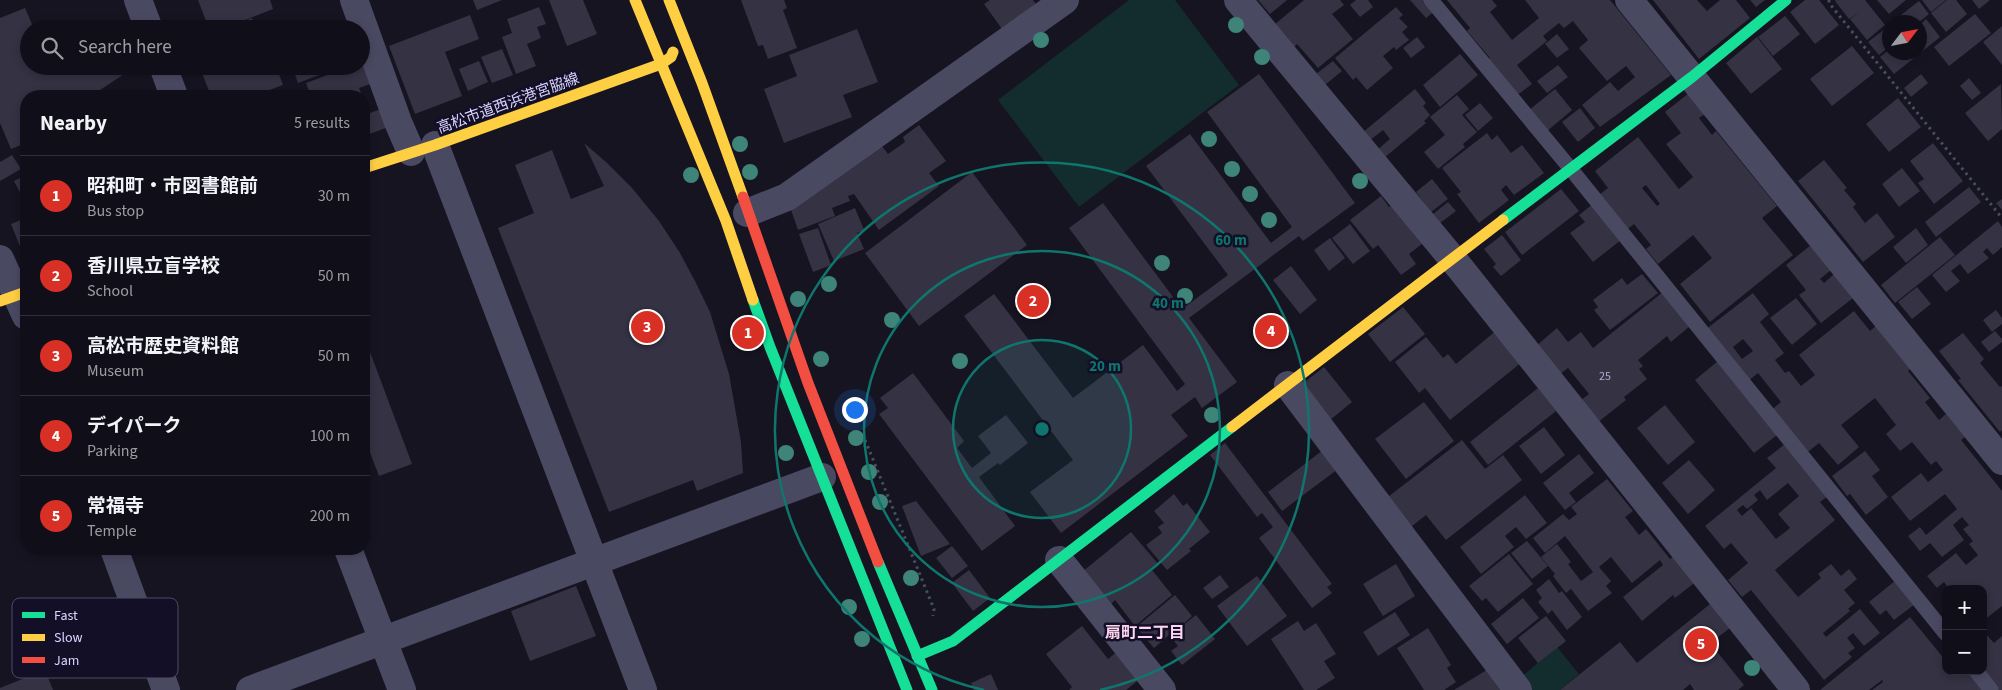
<!DOCTYPE html>
<html lang="en">
<head>
<meta charset="utf-8">
<style>
	body { margin:0; font-family:"Source Sans 3","Noto Sans JP",sans-serif; background:#191822; color:#f1f3f6 }
	.controls { position:absolute; right:15px; bottom:15px; display:grid; overflow:hidden; border-radius:10px; box-shadow:0 2px 8px #0003 }
	.controls button { width:45px; height:45px; display:grid; place-items:center; padding:0; border:0; border-bottom:1px solid #302f38; background:#100f19; color:#f1f3f6; font:25px sans-serif }
	.compass { position:absolute; left:1882px; top:15px; width:45px; height:45px; border-radius:50%; background:#100f19; box-shadow:0 2px 8px #0003; rotate:58deg }
	.you { position:absolute; left:854px; top:409px; width:18px; height:18px; margin:-12px; border:4px solid #fff; border-radius:50%; background:#1a73e8; box-shadow:0 0 0 8px #1a73e833 }
	.badge { display:grid; place-items:center; width:32px; height:32px; border-radius:50%; background:#d93025; color:#fff; font-size:16px; font-weight:700 }
	.pin { position:absolute; translate:-50% -50%; border:2px solid #fff; box-shadow:0 1px 5px #0006 }
	.list { margin:0; padding:0; list-style:none }
	h2 { display:flex; justify-content:space-between; align-items:center; height:65px; margin:0; padding:0 20px; font-size:21px }
	h2 small { font-size:16px; font-weight:400; color:#9c9ca2 }
	.list li { display:grid; grid-template-columns:32px 1fr auto; gap:15px; align-items:center; box-sizing:border-box; height:80px; padding:0 20px; border-top:1px solid #302f38 }
	.list b { display:block; font-size:19px; white-space:nowrap }
	.list p { margin:0; font-size:16px; white-space:nowrap; color:#9c9ca2 }
	.list em { font-size:16px; font-style:normal; color:#9c9ca2 }
	.icon { flex:none; width:28px; height:28px; fill:none; stroke:currentColor; stroke-width:2; stroke-linecap:round; stroke-linejoin:round }
	.map { position:relative; flex:none; width:2002px; height:690px; overflow:hidden }
	.search { position:absolute; background:#100f19; box-shadow:0 2px 8px #0003; left:20px; top:20px; width:350px; height:55px; display:flex; align-items:center; gap:12px; box-sizing:border-box; padding:0 18px; border-radius:28px; color:#9c9ca2; font-size:19px }
	.panel { position:absolute; background:#100f19; box-shadow:0 2px 8px #0003; left:20px; top:90px; width:350px; height:465px; border-radius:20px }
	.map>svg:first-child { display:block }
</style>
</head>
<body>
<div class="map">
<svg width="2002" height="690" viewBox="0 0 2002 690">
	<rect width="100%" height="100%" fill="#161421"/>
	<g fill="#132c2d">
		<polygon points="1129,0 1175,0 1239,85 1079,207 998,100"/>
		<polygon points="1557,647 1579,674 1560,690 1529,690 1520,678"/>
	</g>
	<g fill="#343243" fill-rule="evenodd">
		<polygon points="198,0 270,0 273,9 222,29 209,29"/>
		<polygon points="473,0 502,0 477,10"/>
		<polygon points="549,0 583,0 597,34 567,46"/>
		<polygon points="741,0 784,0 787,8 783,10 797,48 768,59 763,45 758,46"/>
		<polygon points="990,0 1033,0 1036,4 1002,29 984,4"/>
		<polygon points="1258,0 1287,0 1270,14"/>
		<polygon points="1304,0 1340,0 1344,5 1332,14 1353,39 1318,68 1297,44 1293,48 1274,25"/>
		<polygon points="1356,0 1368,0 1373,7 1360,17 1350,5"/>
		<polygon points="1410,0 1427,0 1436,10 1426,18"/>
		<polygon points="1447,0 1492,0 1497,6 1490,12 1512,40 1539,18 1525,0 1610,0 1671,75 1600,127 1582,105 1610,82 1618,91 1635,77 1626,66 1607,81 1579,48 1588,40 1573,21 1564,28 1559,23 1543,36 1547,41 1517,65 1532,84 1516,96 1487,60 1490,58 1467,31 1470,28"/>
		<polygon points="1653,0 1697,0 1707,11 1720,0 1736,0 1750,18 1699,59"/>
		<polygon points="1750,0 1765,0 1756,7"/>
		<polygon points="1805,0 1819,0 1839,25 1815,44 1790,12"/>
		<polygon points="1836,0 1865,0 1885,25 1867,40 1850,19 1860,12 1849,19 1835,1"/>
		<polygon points="1877,0 1906,0 1889,14"/>
		<polygon points="1922,0 1946,0 1931,12"/>
		<polygon points="1947,0 1956,0 1967,14 1946,32 1931,13"/>
		<polygon points="1972,0 1990,0 1979,9"/>
		<polygon points="1919,1 1929,14 1919,22 1892,22"/>
		<polygon points="539,7 546,24 537,27 541,38 527,44 536,66 516,74 502,37 512,33 507,19"/>
		<polygon points="1396,7 1403,15 1399,18 1408,27 1402,32 1409,40 1396,50 1394,47 1383,56 1393,68 1367,90 1356,77 1353,80 1335,58"/>
		<polygon points="25,8 34,29 29,29 29,66 136,66 91,96 26,96 26,143 11,149 0,123 0,18"/>
		<polygon points="1975,14 1991,33 1949,66 1934,47"/>
		<polygon points="470,15 479,39 445,52 462,96 415,114 389,46"/>
		<polygon points="1785,16 1800,34 1773,56 1758,37"/>
		<polygon points="252,18 256,29 224,29"/>
		<polygon points="1926,19 1940,37 1894,74 1880,57 1890,49 1890,52 1920,52 1920,25"/>
		<polygon points="1890,25 1890,46 1879,55 1868,42"/>
		<polygon points="2002,26 2002,65 1983,42"/>
		<polygon points="857,29 878,82 843,95 852,117 784,143 764,89 797,76 789,55"/>
		<polygon points="1557,34 1569,49 1557,58 1545,44"/>
		<polygon points="1417,37 1425,47 1411,58 1403,48"/>
		<polygon points="1757,37 1782,69 1751,94 1726,63"/>
		<polygon points="1852,46 1874,73 1832,106 1810,79"/>
		<polygon points="502,49 513,75 492,83 481,57"/>
		<polygon points="1460,54 1478,75 1440,107 1423,85"/>
		<polygon points="368,60 376,82 359,88 362,96 311,96 306,83 352,66 361,66 361,63"/>
		<polygon points="479,61 488,82 468,91 459,69"/>
		<polygon points="1333,61 1342,71 1325,85 1316,74"/>
		<polygon points="1558,65 1568,77 1547,93 1537,81"/>
		<polygon points="219,66 244,66 247,73 255,71 253,66 276,66 283,85 253,96 219,96 218,94 211,96 202,73"/>
		<polygon points="292,66 343,66 298,83"/>
		<polygon points="1259,74 1355,203 1303,241 1299,236 1189,318 1237,382 1202,408 1195,397 1171,415 1188,436 1061,533 1030,492 1073,460 964,316 994,294 1073,398 1143,345 1177,391 1185,384 1069,228 1103,203 1182,309 1228,275 1146,166 1190,134 1271,243 1292,227 1207,112"/>
		<polygon points="1921,74 1928,83 1911,97 1904,88"/>
		<polygon points="1969,78 1981,93 1972,100 1960,86"/>
		<polygon points="2001,84 2002,129 1988,141 1965,113"/>
		<polygon points="1415,89 1426,103 1423,106 1430,115 1424,121 1426,123 1384,158 1377,150 1390,139 1383,130 1369,141 1362,133"/>
		<polygon points="1555,89 1572,110 1546,132 1528,111"/>
		<polygon points="130,91 133,96 121,96"/>
		<path d="M 1689,93 L 1705,114 L 1699,118 L 1712,135 L 1716,131 L 1777,206 L 1762,218 L 1793,255 L 1710,322 L 1680,284 L 1712,258 L 1693,235 L 1658,264 L 1646,249 L 1651,245 L 1634,224 L 1624,232 L 1596,197 L 1608,188 L 1595,171 L 1638,137 L 1679,189 L 1693,177 L 1666,144 L 1681,133 L 1665,112 ZM 1646,185 L 1660,204 L 1657,206 L 1642,188 Z"/>
		<polygon points="1457,95 1469,109 1462,115 1477,132 1463,144 1465,147 1438,169 1424,152 1445,135 1430,117"/>
		<polygon points="1898,98 1921,127 1889,152 1866,124"/>
		<polygon points="1480,103 1493,118 1478,131 1465,115"/>
		<polygon points="387,107 394,125 364,136 364,115"/>
		<polygon points="1580,108 1595,128 1578,142 1562,122"/>
		<polygon points="919,125 946,161 929,173 939,186 879,230 854,194 848,196 850,201 832,208 835,216 798,230 790,207 879,142 888,154 905,142 903,137"/>
		<polygon points="1487,133 1492,140 1497,135 1511,153 1522,145 1544,173 1514,195 1506,185 1501,190 1509,200 1479,223 1457,194 1461,192 1442,168"/>
		<polygon points="584,143 606,162 632,188 659,221 680,253 696,283 710,312 729,374 741,442 743,473 697,491 693,480 609,512 498,228 534,213 515,165 552,150 571,199 604,186"/>
		<polygon points="1933,143 1963,181 1934,204 1918,183 1924,179 1910,161"/>
		<polygon points="12,155 21,169 0,181 0,162"/>
		<polygon points="1824,160 1847,188 1844,190 1856,204 1853,207 1865,223 1877,213 1895,237 1863,262 1798,181"/>
		<polygon points="1902,168 1920,191 1899,207 1882,184"/>
		<polygon points="972,172 1027,245 919,326 865,253"/>
		<polygon points="26,175 26,196 23,198 14,181"/>
		<polygon points="1432,179 1448,199 1431,212 1416,192"/>
		<polygon points="1969,187 1981,202 1936,237 1925,222"/>
		<polygon points="1561,189 1579,211 1522,255 1505,232"/>
		<polygon points="1381,196 1389,207 1392,205 1422,244 1409,254 1416,264 1401,275 1378,245 1373,249 1350,220"/>
		<polygon points="2002,199 2002,210 1996,203"/>
		<polygon points="1448,202 1456,211 1440,223 1433,214"/>
		<polygon points="1593,204 1621,240 1593,262 1570,233 1585,222 1579,215"/>
		<polygon points="855,208 864,230 857,233 864,249 834,261 818,224"/>
		<polygon points="26,218 26,256 23,254 11,224"/>
		<polygon points="1998,221 2002,227 2002,247 1993,255 1987,248 1983,252 1989,258 1968,274 1960,264 1951,271 1960,281 1946,292 1932,275"/>
		<polygon points="1350,224 1370,251 1353,264 1332,238"/>
		<polygon points="818,228 831,265 813,272 799,234"/>
		<polygon points="1916,228 1928,245 1906,263 1893,247"/>
		<polygon points="1502,235 1521,260 1501,276 1493,267 1496,264 1484,249"/>
		<polygon points="1940,237 1955,255 1895,303 1881,285"/>
		<polygon points="1330,238 1345,258 1329,271 1314,250"/>
		<polygon points="1811,245 1831,270 1820,279 1824,283 1834,274 1853,298 1821,323 1799,295 1806,290 1786,265"/>
		<polygon points="1291,266 1317,300 1300,314 1273,280"/>
		<polygon points="1642,274 1658,293 1610,330 1594,310 1598,307 1593,300 1622,278 1627,285"/>
		<polygon points="1917,287 1931,304 1912,319 1898,302"/>
		<polygon points="1663,292 1690,326 1671,342 1667,336 1638,360 1643,366 1639,369 1647,379 1624,397 1626,400 1597,423 1580,401 1589,394 1568,368 1559,375 1536,346 1557,328 1568,342 1581,332 1593,348"/>
		<path d="M 1753,293 L 1769,314 L 1760,322 L 1784,353 L 1775,360 L 1785,373 L 1789,371 L 1801,386 L 1815,375 L 1799,355 L 1854,311 L 1870,331 L 1876,326 L 1910,369 L 1908,371 L 1930,398 L 1925,402 L 1939,420 L 1946,414 L 1965,437 L 1961,440 L 2002,491 L 2002,606 L 1983,621 L 1983,589 L 1949,589 L 1944,582 L 1937,588 L 1927,576 L 1956,553 L 1966,565 L 1978,555 L 1969,544 L 1973,541 L 1963,529 L 1969,525 L 1962,517 L 1953,525 L 1964,540 L 1942,557 L 1930,543 L 1920,551 L 1908,536 L 1920,527 L 1926,535 L 1957,509 L 1945,494 L 1910,521 L 1891,497 L 1921,473 L 1928,482 L 1943,470 L 1936,461 L 1931,465 L 1912,442 L 1900,451 L 1886,434 L 1896,425 L 1875,398 L 1841,425 L 1859,447 L 1838,465 L 1819,443 L 1804,455 L 1769,412 L 1781,402 L 1758,373 L 1747,382 L 1705,330 ZM 1743,339 L 1753,351 L 1742,359 L 1733,347 Z"/>
		<polygon points="1796,298 1817,324 1792,345 1770,318"/>
		<polygon points="1403,307 1425,334 1390,362 1368,334"/>
		<polygon points="1996,310 2002,318 2002,324 1992,332 1983,320"/>
		<polygon points="1497,330 1522,362 1450,420 1425,388 1419,393 1395,362 1426,337 1443,358 1448,354 1456,364"/>
		<polygon points="1995,331 2002,339 2002,342 1989,352 1981,342"/>
		<polygon points="1963,333 1984,359 1980,363 2000,387 2002,386 2002,430 2000,432 1958,380 1961,379 1939,351"/>
		<polygon points="364,336 412,464 379,476 364,437"/>
		<polygon points="1718,361 1777,435 1754,453 1695,380"/>
		<polygon points="1324,367 1352,402 1330,420 1301,385"/>
		<polygon points="913,373 964,441 957,448 972,468 991,453 978,436 1006,415 1028,443 1000,465 998,463 979,477 1015,526 982,551 879,414 888,408 880,398"/>
		<polygon points="1538,388 1556,411 1488,465 1470,442"/>
		<polygon points="1424,402 1454,441 1406,479 1375,439"/>
		<polygon points="1665,405 1695,442 1668,465 1637,428"/>
		<polygon points="1544,427 1565,455 1541,474 1519,446"/>
		<polygon points="1462,440 1485,469 1503,455 1522,480 1446,540 1426,515 1407,530 1384,500"/>
		<polygon points="1225,443 1332,584 1327,587 1332,593 1312,608 1259,538 1273,527 1262,513 1257,517 1210,455"/>
		<path d="M 1785,444 L 1828,496 L 1820,502 L 1835,520 L 1775,570 L 1798,597 L 1821,578 L 1818,574 L 1831,564 L 1841,576 L 1849,569 L 1857,579 L 1844,590 L 1855,603 L 1848,609 L 1850,611 L 1823,633 L 1826,637 L 1860,609 L 1880,633 L 1864,646 L 1853,633 L 1847,638 L 1855,648 L 1848,653 L 1852,657 L 1824,680 L 1751,590 L 1742,597 L 1728,580 L 1748,563 L 1731,543 L 1724,549 L 1705,526 L 1776,468 L 1767,458 ZM 1788,483 L 1799,496 L 1778,514 L 1790,528 L 1776,539 L 1751,508 L 1742,516 L 1737,510 L 1743,505 L 1747,509 L 1758,500 L 1754,495 L 1760,490 L 1767,500 Z"/>
		<polygon points="1327,447 1342,466 1282,511 1268,492"/>
		<polygon points="1865,451 1880,470 1872,476 1888,497 1866,515 1850,494 1847,496 1832,476"/>
		<polygon points="1579,454 1594,473 1569,493 1576,502 1565,510 1543,483"/>
		<polygon points="1689,460 1715,490 1688,514 1662,483"/>
		<polygon points="1607,479 1633,511 1625,517 1639,535 1646,529 1670,559 1677,554 1698,580 1675,598 1673,595 1642,621 1623,597 1663,565 1660,560 1632,583 1611,557 1599,567 1611,581 1606,586 1612,593 1588,611 1571,589 1566,593 1553,576 1555,574 1541,557 1557,544 1571,562 1568,564 1581,581 1593,572 1565,536 1545,553 1533,538 1563,514 1569,520 1577,514 1571,507"/>
		<polygon points="1174,494 1183,506 1187,503 1210,532 1189,549 1191,551 1167,570 1146,545 1162,533 1158,527 1164,523 1154,511"/>
		<polygon points="1525,495 1547,523 1526,539 1516,527 1505,536 1514,547 1481,574 1460,547"/>
		<polygon points="916,501 950,544 921,556 902,506"/>
		<polygon points="1131,532 1159,565 1152,570 1172,595 1135,626 1115,600 1110,605 1082,572"/>
		<polygon points="1527,541 1548,566 1532,579 1511,553"/>
		<polygon points="952,546 968,566 952,578 936,558"/>
		<polygon points="1509,554 1533,584 1498,612 1486,598 1482,601 1469,586"/>
		<polygon points="1396,564 1415,596 1383,616 1363,584"/>
		<polygon points="969,570 990,598 973,611 952,583"/>
		<polygon points="1220,575 1229,587 1212,599 1203,588"/>
		<polygon points="1257,576 1287,616 1247,646 1217,606"/>
		<polygon points="1549,579 1559,593 1562,591 1582,617 1567,630 1552,610 1548,614 1538,602 1542,598 1536,590"/>
		<polygon points="1896,580 1915,604 1894,620 1886,610 1880,615 1869,602"/>
		<polygon points="576,586 596,636 530,661 511,611"/>
		<polygon points="1175,595 1192,616 1176,631 1196,615 1215,639 1182,665 1171,651 1178,646 1169,635 1154,648 1136,627"/>
		<polygon points="1523,598 1539,618 1507,644 1491,624"/>
		<polygon points="1710,604 1730,628 1710,643 1744,685 1738,690 1694,690 1690,684 1683,690 1560,690 1620,642 1637,663"/>
		<polygon points="1395,612 1410,635 1378,656 1363,632"/>
		<polygon points="1546,616 1566,641 1538,663 1518,638"/>
		<polygon points="1910,617 1946,661 1946,671 1969,671 1984,690 1872,690 1883,682 1882,680 1869,690 1820,690"/>
		<polygon points="1298,621 1304,631 1316,623 1336,654 1324,661 1335,678 1316,690 1304,690 1271,639"/>
		<polygon points="1082,626 1108,659 1118,651 1140,679 1126,690 1069,690 1072,687 1046,654"/>
		<polygon points="1428,628 1451,665 1447,668 1456,682 1444,690 1424,690 1397,648"/>
		<polygon points="1983,631 1994,643 2002,636 2002,690 1993,690 1983,671"/>
		<polygon points="1490,668 1503,690 1454,690"/>
		<polygon points="45,670 53,690 0,690 0,688"/>
		<polygon points="991,674 998,690 974,690 971,683"/>
	</g>
	<g fill="none" stroke-linecap="round" stroke-linejoin="round">
		<g stroke="#44505f" stroke-width="3" stroke-dasharray="2.5 4" stroke-linecap="butt">
			<polyline points="1829,0 1829,3 2002,218"/>
			<polyline points="861,435 865,440 934,609 933,616"/>
		</g>
		<g stroke="#4a4962" stroke-width="15">
			<polyline points="1431,0 1570,168 1946,634"/>
			<polyline points="1976,671 1991,690"/>
		</g>
		<g stroke="#4a4962" stroke-width="28">
			<polyline points="138,0 149,29"/>
			<polyline points="354,0 398,122 411,152"/>
			<polyline points="1238,0 1460,268 1796,690"/>
			<polyline points="1629,0 2002,461"/>
			<polyline points="163,66 174,96"/>
			<polyline points="435,145 643,690"/>
			<polyline points="747,213 787,197 1065,0"/>
			<polyline points="0,259 26,316"/>
			<polyline points="1288,385 1518,690"/>
			<polyline points="114,549 166,690"/>
			<polyline points="348,549 402,690"/>
			<polyline points="1059,560 1162,690"/>
			<polyline points="250,690 822,477"/>
		</g>
		<g stroke="#16e098" stroke-width="11">
			<polyline points="1503,220 1692,77 1786,0"/>
			<polyline points="753,300 770,347 907,690"/>
			<polyline points="878,562 932,690"/>
			<polyline points="917,656 953,641 1232,427"/>
		</g>
		<g stroke="#ffcf43" stroke-width="11">
			<polyline points="635,0 726,221 753,300"/>
			<polyline points="669,0 702,83 743,197"/>
			<polyline points="364,168 435,145 661,64 671,57 673,52"/>
			<polyline points="0,301 26,292"/>
			<polyline points="1232,427 1503,220"/>
		</g>
		<polyline stroke="#f24e42" stroke-width="11" points="743,197 808,383 878,562"/>
	</g>
	<g fill="#3e8478">
		<circle cx="1236" cy="25" r="8"/>
		<circle cx="1041" cy="40" r="8"/>
		<circle cx="1262" cy="57" r="8"/>
		<circle cx="1209" cy="139" r="8"/>
		<circle cx="740" cy="144" r="8"/>
		<circle cx="1232" cy="169" r="8"/>
		<circle cx="750" cy="172" r="8"/>
		<circle cx="691" cy="175" r="8"/>
		<circle cx="1360" cy="181" r="8"/>
		<circle cx="1250" cy="194" r="8"/>
		<circle cx="1269" cy="220" r="8"/>
		<circle cx="1162" cy="263" r="8"/>
		<circle cx="829" cy="284" r="8"/>
		<circle cx="1185" cy="296" r="8"/>
		<circle cx="798" cy="299" r="8"/>
		<circle cx="892" cy="320" r="8"/>
		<circle cx="821" cy="359" r="8"/>
		<circle cx="960" cy="361" r="8"/>
		<circle cx="1212" cy="415" r="8"/>
		<circle cx="856" cy="438" r="8"/>
		<circle cx="786" cy="453" r="8"/>
		<circle cx="869" cy="472" r="8"/>
		<circle cx="880" cy="502" r="8"/>
		<circle cx="911" cy="578" r="8"/>
		<circle cx="849" cy="607" r="8"/>
		<circle cx="862" cy="639" r="8"/>
		<circle cx="1752" cy="668" r="8"/>
	</g>
	<circle cx="1042" cy="429" r="89" fill="#0f766e" fill-opacity=".12"/>
	<g fill="none" stroke="#0f766e" stroke-width="2.5">
		<circle cx="1042" cy="429" r="89"/>
		<circle cx="1042" cy="429" r="178"/>
		<path d="M984 690A267 267 0 1 1 1100 690"/>
	</g>
	<g text-anchor="middle" stroke-width="5" stroke-linejoin="round" paint-order="stroke">
		<g font-size="12" fill="#b0acd0">
			<text x="1605" y="380">25</text>
		</g>
		<g font-size="15" fill="#d9d4ff" stroke="#130f26">
			<text transform="translate(508 103) rotate(-20)" y="5">高松市道西浜港宮脇線</text>
		</g>
		<g font-size="16" font-weight="bold" fill="#ffd6f0" stroke="#130f26">
			<text x="1145" y="638">扇町二丁目</text>
		</g>
	</g>
	<rect x="12" y="598" width="166" height="80" rx="8" fill="#130f26" stroke="#4e4a67" stroke-width="1"/>
	<rect x="22" y="612" width="23" height="6" fill="#16e098"/>
	<rect x="22" y="634" width="23" height="7" fill="#ffcf43"/>
	<rect x="22" y="657" width="23" height="6" fill="#f24e42"/>
	<g font-size="14" fill="#d9d4ff">
		<text x="54" y="620">Fast</text>
		<text x="54" y="642">Slow</text>
		<text x="54" y="665">Jam</text>
	</g>
	<circle cx="1042" cy="429" r="8" fill="#0f766e" stroke="#130f26" stroke-width="2.5"/>
	<g font-size="15" text-anchor="middle" font-weight="bold" fill="#0f766e" stroke="#130f26" stroke-width="5" stroke-linejoin="round" paint-order="stroke">
		<text x="1231" y="245">60 m</text>
		<text x="1168" y="308">40 m</text>
		<text x="1105" y="371">20 m</text>
	</g>
</svg>
<div class="controls">
<button>+</button>
<button>−</button>
</div>
<svg class="compass" viewBox="-18 -18 36 36"><path d="M0-13l5 13h-10z" fill="#e53935"/><path d="M0 13l5-13h-10z" fill="#9c9ca2"/></svg>
<div class="you"></div>
<div class="pin badge" style="left:748px;top:333px">1</div>
<div class="pin badge" style="left:1033px;top:301px">2</div>
<div class="pin badge" style="left:647px;top:327px">3</div>
<div class="pin badge" style="left:1271px;top:331px">4</div>
<div class="pin badge" style="left:1701px;top:644px">5</div>
<div class="search"><svg class="icon" aria-label="search" viewBox="0 0 24 24"><circle cx="10" cy="10" r="6"/><path d="M15 15l6 6"/></svg>Search here</div>
<section class="panel">
<h2>Nearby<small>5 results</small></h2>
<ul class="list">
<li><span class="badge">1</span><div><b>昭和町・市図書館前</b><p>Bus stop</p></div><em>30 m</em></li>
<li><span class="badge">2</span><div><b>香川県立盲学校</b><p>School</p></div><em>50 m</em></li>
<li><span class="badge">3</span><div><b>高松市歴史資料館</b><p>Museum</p></div><em>50 m</em></li>
<li><span class="badge">4</span><div><b>デイパーク</b><p>Parking</p></div><em>100 m</em></li>
<li><span class="badge">5</span><div><b>常福寺</b><p>Temple</p></div><em>200 m</em></li>
</ul>
</section>
</div>
</body>
</html>
